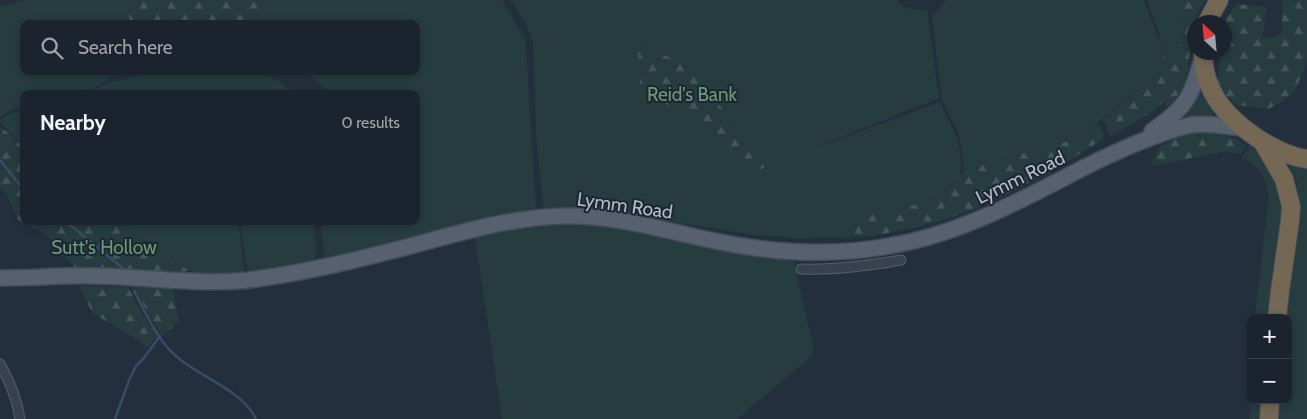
<!DOCTYPE html>
<html lang="en">
<head>
<meta charset="utf-8">
<style>
	body { margin:0; font-family:Cabin,sans-serif; background:#282f3a; color:#f1f3f6 }
	.controls { position:absolute; right:15px; bottom:15px; display:grid; overflow:hidden; border-radius:10px; box-shadow:0 2px 8px #0003 }
	.controls button { width:45px; height:45px; display:grid; place-items:center; padding:0; border:0; border-bottom:1px solid #39404a; background:#1b232e; color:#f1f3f6; font:25px sans-serif }
	.compass { position:absolute; left:1187px; top:15px; width:45px; height:45px; border-radius:50%; background:#1b232e; box-shadow:0 2px 8px #0003; rotate:334deg }
	.list { margin:0; padding:0; list-style:none }
	h2 { display:flex; justify-content:space-between; align-items:center; height:65px; margin:0; padding:0 20px; font-size:21px }
	h2 small { font-size:16px; font-weight:400; color:#a0a4aa }
	.icon { flex:none; width:28px; height:28px; fill:none; stroke:currentColor; stroke-width:2; stroke-linecap:round; stroke-linejoin:round }
	.map { position:relative; flex:none; width:1307px; height:419px; overflow:hidden }
	.search { position:absolute; background:#1b232e; box-shadow:0 2px 8px #0003; left:20px; top:20px; width:400px; height:55px; display:flex; align-items:center; gap:12px; box-sizing:border-box; padding:0 18px; border-radius:10px; color:#a0a4aa; font-size:19px }
	.panel { position:absolute; background:#1b232e; box-shadow:0 2px 8px #0003; left:20px; top:90px; width:400px; height:135px; border-radius:10px }
	.map>svg:first-child { display:block }
</style>
</head>
<body>
<div class="map">
<svg width="1307" height="419" viewBox="0 0 1307 419">
	<defs>
		<pattern id="forest-firs" width="22" height="20" patternUnits="userSpaceOnUse" patternTransform="scale(1.25)"><rect width="22" height="20" fill="#263c3f"/><path d="M5 1l3.5 6h-7zM16 11l3.5 6h-7z" fill="#435659"/></pattern>
	</defs>
	<rect width="100%" height="100%" fill="#242f3e"/>
	<g fill="#263c3f" fill-rule="evenodd">
		<path d="M 24,0 L 136,0 L 128,13 L 131,24 L 24,24 L 24,71 L 115,71 C 112,75 108,79 104,82 C 82,96 48,94 24,94 L 24,106 L 11,110 L 0,117 L 0,7 Z"/>
		<path d="M 259,0 L 502,0 L 525,39 L 526,48 L 536,211 C 501,216 467,222 433,231 C 400,241 359,261 325,258 L 320,221 L 416,221 L 416,94 L 332,94 L 305,71 L 416,71 L 416,24 L 258,24 Z"/>
		<path d="M 511,0 L 897,0 C 904,10 916,10 927,10 L 939,98 L 807,151 L 940,102 C 949,120 961,140 961,162 C 961,167 960,172 960,178 L 938,195 L 920,204 L 899,209 L 852,226 L 840,237 L 797,238 L 754,235 L 620,213 L 570,210 L 544,210 L 537,150 L 533,42 L 529,30 ZM 642,39 L 646,51 L 674,58 L 693,69 L 716,79 L 719,104 L 749,145 L 773,164 L 640,84 Z"/>
		<polygon points="947,0 1144,0 1164,54 1161,72 1076,139 964,170 961,143 956,128 942,100 932,16"/>
		<polygon points="1147,0 1186,0 1181,12 1178,44 1179,54 1166,62 1165,50"/>
		<polygon points="155,71 263,71 284,85 293,94 80,94 113,82"/>
		<polygon points="1198,87 1201,89 1213,111 1212,117 1203,117 1178,121"/>
		<polygon points="24,109 24,147 0,122 0,120 9,114"/>
		<path d="M 1250,145 L 1257,151 L 1268,167 L 1271,167 L 1283,200 L 1282,228 L 1274,268 L 1268,318 L 1258,318 L 1258,315 L 1255,315 L 1269,195 C 1264,177 1260,166 1242,158 Z"/>
		<polygon points="1288,162 1307,165 1307,419 1276,419 1277,400 1288,400 1288,318 1285,318 1297,241 1300,210 1297,184"/>
		<polygon points="114,221 238,221 245,275 214,276 197,274 180,265"/>
		<polygon points="240,221 313,221 317,255 313,263 248,275"/>
		<polygon points="583,223 624,227 793,258 813,346 812,354 804,363 737,419 502,419 475,237 534,225"/>
		<polygon points="1251,361 1251,400 1264,400 1263,419 1249,419"/>
	</g>
	<g fill="url(#forest-firs)">
		<polygon points="136,0 259,0 258,24 131,24 128,13"/>
		<path d="M 1186,0 L 1205,0 C 1198,11 1194,23 1191,36 C 1189,51 1190,67 1185,82 C 1181,92 1175,99 1168,107 L 1163,102 L 1151,113 L 1111,136 L 1103,119 L 1161,72 L 1164,54 L 1158,37 L 1160,35 L 1165,50 L 1166,62 L 1179,54 L 1178,44 L 1181,12 Z"/>
		<path d="M 1282,0 L 1307,0 L 1307,60 L 1296,89 L 1282,102 L 1268,109 L 1237,105 L 1226,96 L 1218,83 L 1220,53 L 1224,52 C 1224,33 1221,18 1238,4 L 1267,7 L 1262,37 L 1274,38 L 1282,33 Z"/>
		<polygon points="637,35 642,39 646,51 674,58 693,69 716,79 719,104 749,145 774,164 753,172 640,84"/>
		<path d="M 1098,123 L 1105,138 L 1043,177 L 975,209 L 944,220 L 917,227 L 873,236 L 846,238 L 840,237 C 848,230 855,222 864,217 C 875,212 887,212 899,209 C 922,204 953,193 964,170 L 1076,139 Z"/>
		<polygon points="0,126 24,147 24,221 114,221 147,244 188,270 180,277 77,271 45,233 18,220 7,194 0,188"/>
		<polygon points="1195,132 1213,133 1232,137 1246,146 1241,154 1225,151 1151,166 1159,147 1176,138"/>
		<polygon points="80,286 128,287 144,317 158,335 148,347 127,333 92,313"/>
		<polygon points="133,287 173,289 179,321 163,336 152,320"/>
	</g>
	<g fill="none" stroke-linecap="round" stroke-linejoin="round">
		<g stroke="#394c67" stroke-width="2.5">
			<polyline points="0,160 24,190"/>
			<polyline points="65,221 124,269"/>
			<path d="M 134,291 C 143,308 154,332 167,347 C 191,376 239,385 256,419"/>
			<polyline points="115,419 130,378 136,366 144,358 160,336"/>
		</g>
		<g stroke="#565f6c" stroke-width="11">
			<g id="street">
				<path d="M 801,269 C 836,270 867,266 901,260"/>
				<path d="M 0,364 C 10,382 17,398 20,419"/>
			</g>
		</g>
		<g stroke="#414a57" stroke-width="18">
			<g id="primary">
				<path d="M 1152,131 C 1187,107 1192,96 1203,55"/>
				<path d="M 0,278 C 32,278 64,275 96,276 C 151,277 209,287 263,278 C 312,271 360,259 407,247 C 459,233 511,217 565,216 C 613,215 663,230 710,240 C 769,253 829,257 889,246 C 951,236 1006,208 1062,179 C 1094,162 1126,146 1161,134 C 1171,130 1181,127 1191,125 C 1209,122 1225,127 1243,128"/>
			</g>
		</g>
		<g stroke="#434c59" stroke-width="20">
			<g id="highway">
				<polyline points="1207,22 1219,0"/>
				<path d="M 1203,52 C 1203,93 1228,119 1260,140 C 1275,149 1290,157 1307,159"/>
				<polyline points="1262,141 1284,179 1291,206 1290,221 1280,291 1277,318"/>
				<polyline points="1269,419 1270,400"/>
			</g>
		</g>
		<use href="#street" stroke="#38414e" stroke-width="9"/>
		<use href="#primary" stroke="#56606e" stroke-width="15"/>
		<use href="#highway" stroke="#746855" stroke-width="18"/>
	</g>
	<g text-anchor="middle" stroke-width="4" stroke-linejoin="round" paint-order="stroke">
		<g font-size="19" fill="#6b9a76" stroke="#1d2633">
			<text x="692" y="101">Reid's Bank</text>
			<text x="104" y="254">Sutt's Hollow</text>
		</g>
		<g font-size="19" fill="#b4bcc9" stroke="#1d2633">
			<text transform="translate(1020 177) rotate(-26)" y="7">Lymm Road</text>
			<text transform="translate(625 205) rotate(8)" y="7">Lymm Road</text>
		</g>
	</g>
</svg>
<div class="controls">
<button>+</button>
<button>−</button>
</div>
<svg class="compass" viewBox="-18 -18 36 36"><path d="M0-13l5 13h-10z" fill="#e53935"/><path d="M0 13l5-13h-10z" fill="#a0a4aa"/></svg>
<div class="search"><svg class="icon" aria-label="search" viewBox="0 0 24 24"><circle cx="10" cy="10" r="6"/><path d="M15 15l6 6"/></svg>Search here</div>
<section class="panel">
<h2>Nearby<small>0 results</small></h2>
<ul class="list">
</ul>
</section>
</div>
</body>
</html>
